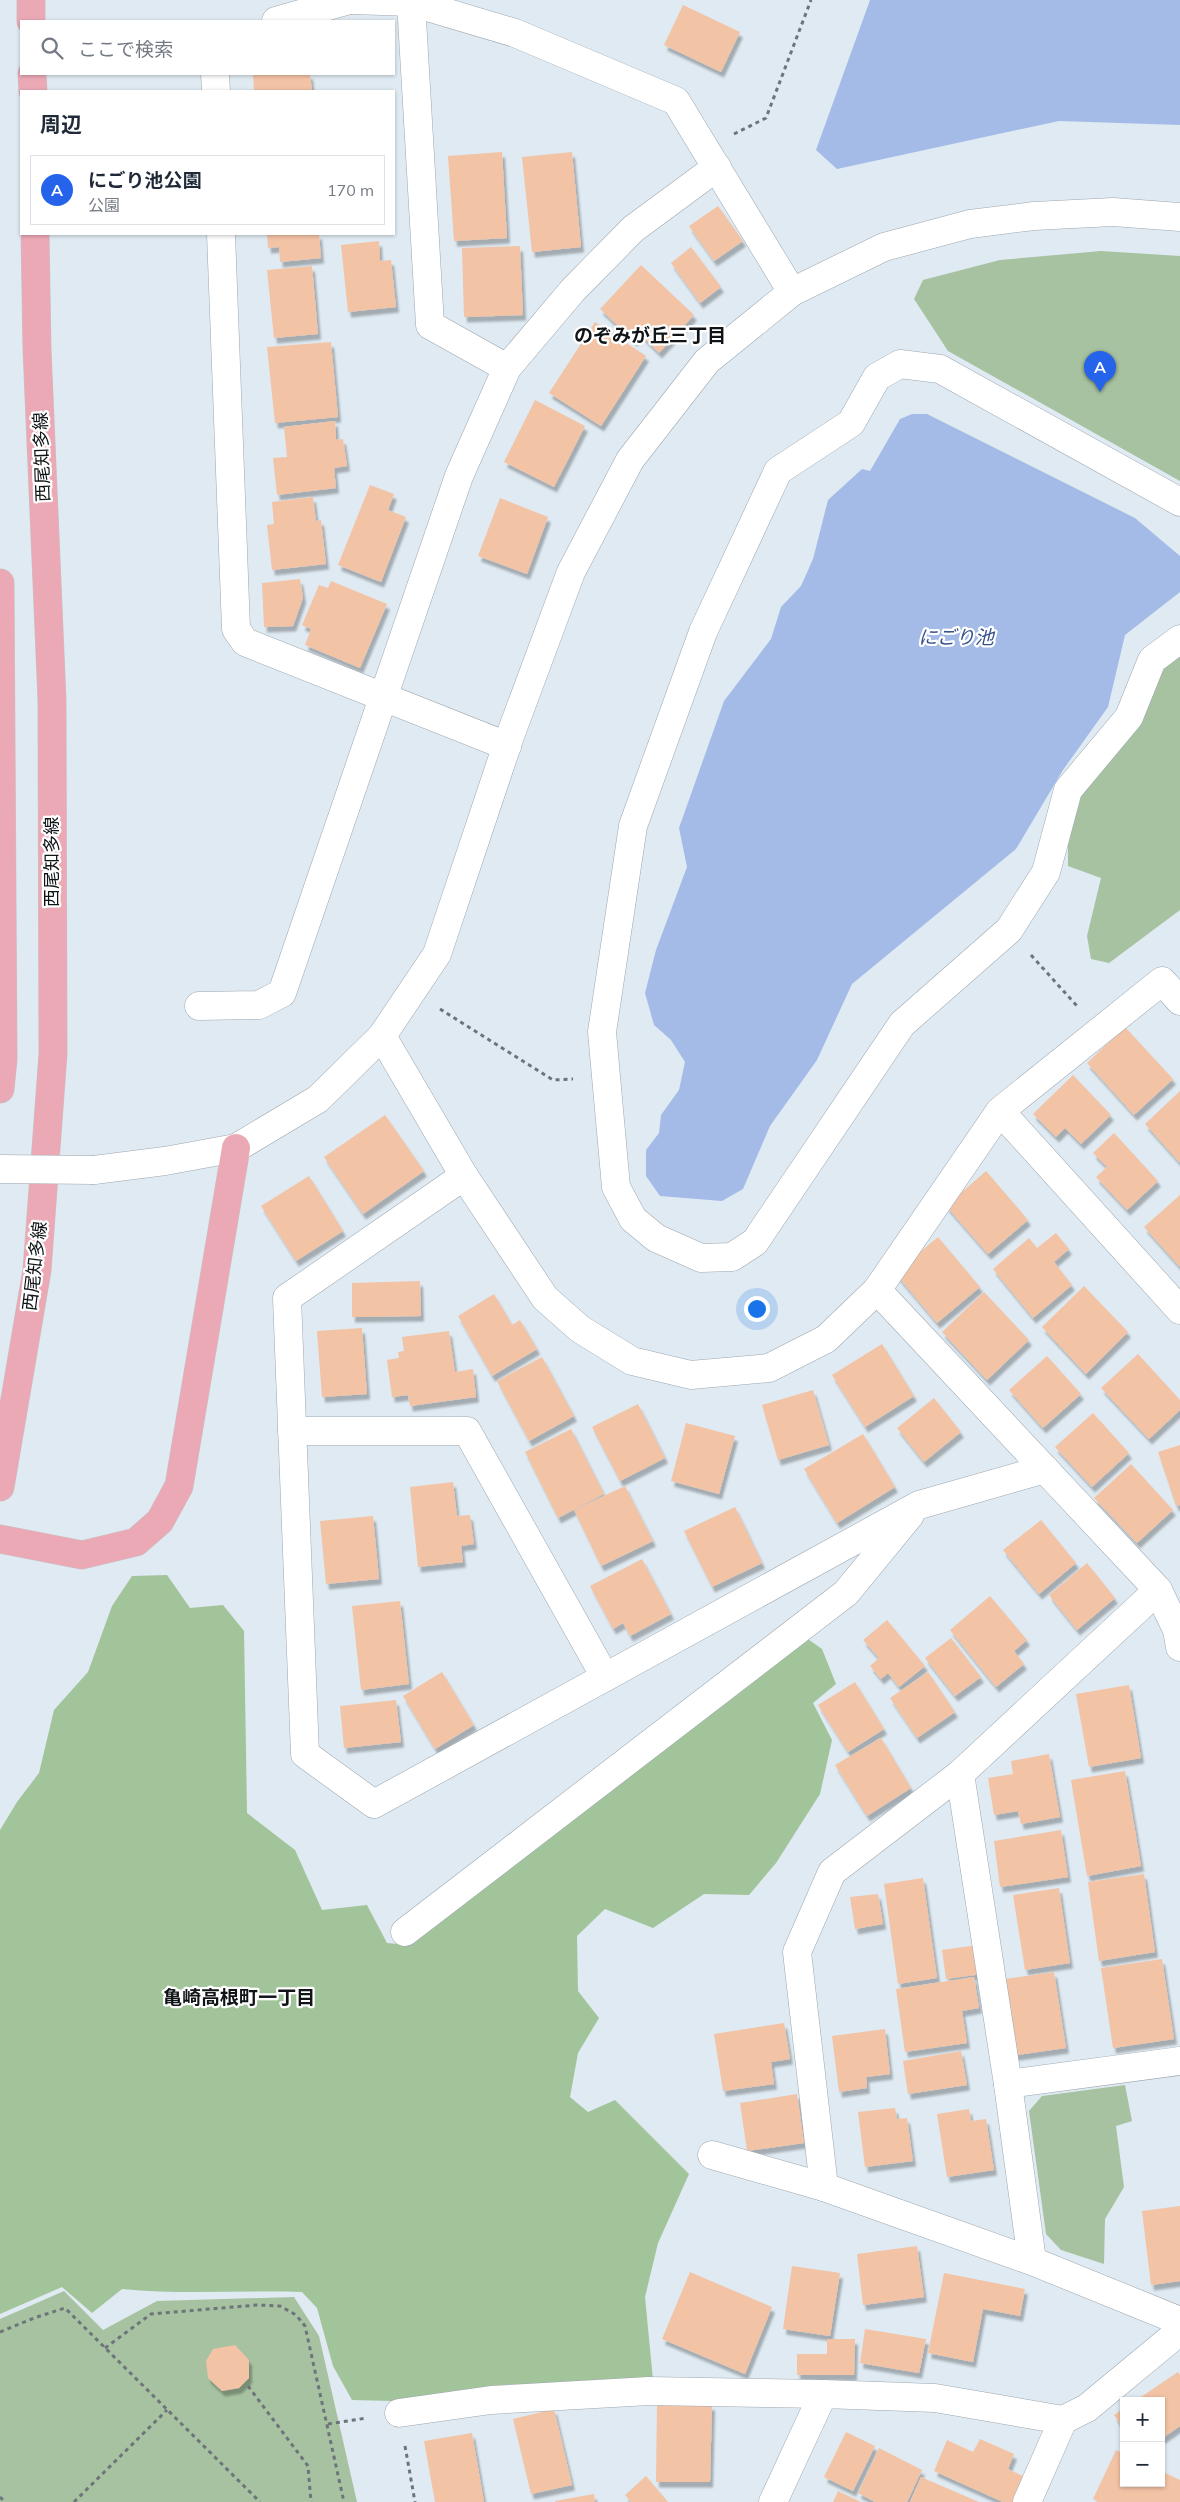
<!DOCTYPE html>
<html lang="ja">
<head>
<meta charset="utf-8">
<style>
	body { margin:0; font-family:Mulish,"Noto Sans JP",sans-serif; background:#f2f2f3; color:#1f2937 }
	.controls { position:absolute; right:15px; bottom:15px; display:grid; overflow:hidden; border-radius:0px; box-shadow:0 1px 4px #0004 }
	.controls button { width:45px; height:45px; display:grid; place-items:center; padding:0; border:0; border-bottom:1px solid #e0e1e3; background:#fff; color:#1f2937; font:25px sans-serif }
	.you { position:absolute; left:756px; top:1308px; width:18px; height:18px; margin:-12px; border:4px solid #fff; border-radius:50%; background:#1a73e8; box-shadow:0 0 0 8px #1a73e833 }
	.badge { display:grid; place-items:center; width:32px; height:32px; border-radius:50%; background:#2563eb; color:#fff; font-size:16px; font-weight:700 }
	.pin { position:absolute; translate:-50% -41px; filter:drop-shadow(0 1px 2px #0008) }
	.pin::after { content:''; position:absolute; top:26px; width:18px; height:15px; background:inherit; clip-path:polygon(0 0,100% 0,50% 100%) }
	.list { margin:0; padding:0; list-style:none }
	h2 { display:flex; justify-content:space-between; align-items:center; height:65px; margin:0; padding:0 20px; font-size:21px }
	h2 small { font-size:16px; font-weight:400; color:#747a83 }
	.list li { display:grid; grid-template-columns:32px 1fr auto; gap:15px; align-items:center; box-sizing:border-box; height:70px; margin:0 10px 10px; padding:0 10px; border:1px solid #e0e1e3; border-radius:0px }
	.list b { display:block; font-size:19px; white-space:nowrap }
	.list p { margin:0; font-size:16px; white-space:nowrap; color:#747a83 }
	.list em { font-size:16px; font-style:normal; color:#747a83 }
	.icon { flex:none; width:28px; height:28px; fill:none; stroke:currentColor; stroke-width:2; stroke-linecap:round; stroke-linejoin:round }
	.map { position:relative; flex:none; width:1180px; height:2502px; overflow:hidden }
	.search { position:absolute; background:#fff; box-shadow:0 1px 4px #0004; left:20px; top:20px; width:375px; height:55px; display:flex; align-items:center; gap:12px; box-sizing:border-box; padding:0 18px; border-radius:0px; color:#747a83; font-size:19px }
	.panel { position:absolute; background:#fff; box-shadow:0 1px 4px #0004; left:20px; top:90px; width:375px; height:145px; border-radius:0px }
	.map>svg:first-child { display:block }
</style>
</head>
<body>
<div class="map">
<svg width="1180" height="2502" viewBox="0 0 1180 2502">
	<defs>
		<filter id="shadow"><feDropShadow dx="3" dy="5.5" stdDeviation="1" flood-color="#0004"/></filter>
	</defs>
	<rect width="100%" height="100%" fill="#dfeaf2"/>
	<g fill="#a7c2a1">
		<polygon points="1101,251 1180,256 1180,481 948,351 914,299 923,280 1000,260"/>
		<polygon points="1180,650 1180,910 1109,963 1091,959 1087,936 1101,878 1068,866 1068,829 1076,790 1159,665"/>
		<polygon points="1125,2085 1132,2121 1116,2126 1124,2187 1105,2219 1104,2264 1061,2250 1046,2234 1029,2111 1042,2096"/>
		<polygon points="64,2291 103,2330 157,2301 294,2297 319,2336 357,2502 0,2502 0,2319"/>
	</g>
	<path fill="#a2c49a" d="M 167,1575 L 190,1608 L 223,1605 L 244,1631 L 247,1813 L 295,1850 L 322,1910 L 367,1905 L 387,1943 L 409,1945 L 805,1637 L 822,1649 L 836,1684 L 813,1703 L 832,1740 L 820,1794 L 776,1863 L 749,1895 L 704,1894 L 653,1928 L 605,1909 L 577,1936 L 578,1991 L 599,2018 L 578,2053 L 570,2097 L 588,2112 L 615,2100 L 689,2174 L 658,2243 L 645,2297 L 653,2380 L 501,2385 L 392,2401 L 352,2400 L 333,2366 L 317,2308 L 302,2292 C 242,2290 182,2295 122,2289 L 92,2313 L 62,2287 L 0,2314 L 0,1830 L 17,1802 L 39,1773 L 54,1710 L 88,1672 L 112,1606 L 132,1576 Z"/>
	<g fill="#a4bbe7">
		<polygon points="870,0 1180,0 1180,125 1059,121 837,169 816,150"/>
		<polygon points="912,414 927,414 1135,518 1180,556 1180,592 1125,635 1108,707 1063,770 1016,849 852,984 817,1060 770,1126 743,1189 722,1201 660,1196 646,1176 646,1150 659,1133 661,1115 679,1090 685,1062 671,1040 654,1025 645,993 656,950 687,867 679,828 724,701 771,639 781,607 801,586 813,559 828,500 862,469 870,471 900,419"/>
	</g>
	<g fill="#f3c3a5" filter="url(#shadow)">
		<polygon points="683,5 740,32 721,72 664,45"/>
		<polygon points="253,74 310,74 312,91 254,91"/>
		<polygon points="502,152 507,238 454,241 448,156"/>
		<polygon points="572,152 581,247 532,252 522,157"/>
		<polygon points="718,206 743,241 714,261 689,226"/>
		<polygon points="267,234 319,234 321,258 280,262 279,247 268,248"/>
		<polygon points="379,241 380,261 391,260 396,307 348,312 341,245"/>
		<polygon points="520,246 523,315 464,317 462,248"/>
		<polygon points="691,247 721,287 700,303 671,263"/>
		<polygon points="641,265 694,315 659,353 640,334 634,341 600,309"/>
		<polygon points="312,266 318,334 274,338 267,270"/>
		<polygon points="595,322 646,356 601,426 549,393"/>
		<polygon points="331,342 338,417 275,423 267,347"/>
		<polygon points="535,400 585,426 554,487 504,462"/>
		<polygon points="335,421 336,440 343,439 347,466 334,468 336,488 277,495 273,458 287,457 284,427"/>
		<polygon points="370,485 394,494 388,510 406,517 381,582 338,565"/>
		<polygon points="313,497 316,521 321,520 326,564 272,570 267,525 274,524 272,502"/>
		<polygon points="500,498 548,517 527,574 478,556"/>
		<polygon points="300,579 303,598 293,626 264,627 262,583"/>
		<polygon points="331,581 387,604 360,668 305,645 311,629 302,625 319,585 328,588"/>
		<polygon points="1125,1027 1173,1079 1134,1115 1087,1063"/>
		<polygon points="1073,1075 1111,1115 1081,1144 1065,1128 1056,1137 1033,1114"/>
		<polygon points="1180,1091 1180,1163 1145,1124"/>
		<polygon points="385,1115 424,1171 363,1214 324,1157"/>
		<polygon points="1114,1133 1158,1181 1127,1210 1096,1177 1107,1167 1093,1153"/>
		<polygon points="986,1171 1028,1220 988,1254 946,1206"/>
		<polygon points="309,1176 343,1231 296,1261 261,1206"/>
		<polygon points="1180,1195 1180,1267 1144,1227"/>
		<polygon points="1056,1233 1069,1249 1054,1262 1072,1285 1033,1318 993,1269 1029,1238 1037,1248"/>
		<polygon points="938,1237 980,1287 937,1323 895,1273"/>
		<polygon points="420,1281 421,1316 352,1317 352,1283"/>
		<polygon points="1084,1286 1128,1332 1086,1374 1042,1327"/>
		<polygon points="984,1292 1029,1340 987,1380 942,1332"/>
		<polygon points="494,1294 512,1325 520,1320 537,1349 492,1376 458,1316"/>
		<polygon points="362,1328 367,1394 322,1397 317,1331"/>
		<polygon points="449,1331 455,1372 473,1369 476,1397 410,1406 408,1395 392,1397 387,1360 399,1358 398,1352 404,1351 402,1337"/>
		<polygon points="882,1344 914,1396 865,1427 832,1375"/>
		<polygon points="1138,1354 1180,1400 1180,1410 1149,1439 1101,1388"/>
		<polygon points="1047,1356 1081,1394 1043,1428 1009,1390"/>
		<polygon points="542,1357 574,1416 529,1441 497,1381"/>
		<polygon points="813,1390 829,1445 778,1460 762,1405"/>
		<polygon points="934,1398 961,1432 924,1462 897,1428"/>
		<polygon points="638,1404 665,1458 620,1481 592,1427"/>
		<polygon points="1093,1413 1129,1453 1092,1487 1055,1447"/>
		<polygon points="686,1423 735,1436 719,1494 671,1481"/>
		<polygon points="571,1429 604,1494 558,1518 525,1452"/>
		<polygon points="863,1434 895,1487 837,1523 804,1469"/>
		<polygon points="1180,1445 1180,1505 1176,1506 1158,1452"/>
		<polygon points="1131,1464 1173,1510 1137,1543 1094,1498"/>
		<polygon points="453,1482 457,1516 470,1515 474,1544 461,1546 463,1562 418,1567 410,1487"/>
		<polygon points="625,1486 653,1541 601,1566 574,1510"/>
		<polygon points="735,1507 762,1563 712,1587 684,1531"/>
		<polygon points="373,1516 379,1579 326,1584 320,1521"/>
		<polygon points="1041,1520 1076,1563 1039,1594 1003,1550"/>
		<polygon points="642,1559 671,1614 630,1636 623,1623 613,1629 590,1586"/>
		<polygon points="1087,1563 1115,1598 1077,1630 1049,1595"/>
		<polygon points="990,1596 1027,1640 1014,1651 1024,1664 996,1687 950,1630"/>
		<polygon points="400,1601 409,1684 361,1690 352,1606"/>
		<polygon points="887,1620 925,1666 899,1687 888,1673 881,1679 870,1666 879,1658 863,1640"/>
		<polygon points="951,1638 981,1677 955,1696 925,1658"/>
		<polygon points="442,1672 474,1725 435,1749 403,1696"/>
		<polygon points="928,1672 955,1712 917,1738 890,1698"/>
		<polygon points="855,1682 884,1729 848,1752 818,1705"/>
		<polygon points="1129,1685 1141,1758 1089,1767 1076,1694"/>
		<polygon points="396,1700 401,1742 344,1748 340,1706"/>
		<polygon points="881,1738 911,1788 867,1816 835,1765"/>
		<polygon points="1049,1754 1060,1817 1021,1824 1018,1811 994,1815 988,1778 1013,1774 1011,1761"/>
		<polygon points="1125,1771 1141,1866 1087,1876 1071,1780"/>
		<polygon points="1061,1830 1068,1877 1000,1887 994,1841"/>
		<polygon points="1144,1874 1155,1952 1099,1961 1088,1882"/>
		<polygon points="923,1878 937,1978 898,1984 884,1884"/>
		<polygon points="1059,1888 1070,1963 1025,1970 1013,1895"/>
		<polygon points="878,1894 883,1924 855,1929 850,1897"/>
		<polygon points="978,1945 982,1974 946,1979 942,1950"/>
		<polygon points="1162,1959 1174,2039 1113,2048 1101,1968"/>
		<polygon points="1054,1972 1066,2048 1010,2056 998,1980"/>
		<polygon points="974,1977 979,2008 962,2011 967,2043 905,2052 896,1989"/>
		<polygon points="784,2023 790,2059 771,2062 774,2084 723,2091 714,2034"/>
		<polygon points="885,2029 890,2074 866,2077 867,2088 839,2092 832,2036"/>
		<polygon points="961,2051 967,2085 908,2094 903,2061"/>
		<polygon points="797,2094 804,2143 747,2151 740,2103"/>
		<polygon points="895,2108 897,2119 907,2118 913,2161 865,2167 858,2112"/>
		<polygon points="969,2109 971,2121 986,2119 994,2170 947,2177 937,2114"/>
		<polygon points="1180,2206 1180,2281 1151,2285 1142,2211"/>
		<polygon points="917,2246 924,2297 863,2305 857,2254"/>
		<polygon points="792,2266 840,2273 830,2336 783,2329"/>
		<polygon points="690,2272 772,2307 745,2374 662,2339"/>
		<polygon points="944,2273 1025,2289 1020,2316 983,2309 973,2362 928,2353"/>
		<polygon points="865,2329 926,2339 919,2373 860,2363"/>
		<polygon points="827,2339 855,2339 854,2375 797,2375 797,2354 827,2354"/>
		<polygon points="235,2345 249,2360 249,2378 239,2388 222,2391 208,2378 206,2361 213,2349"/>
		<polygon points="1178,2372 1180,2375 1180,2426 1161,2439 1161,2401 1135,2401"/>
		<polygon points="657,2404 712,2405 710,2482 656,2482"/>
		<polygon points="1124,2408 1124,2430 1114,2415"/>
		<polygon points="554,2409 572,2485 531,2494 513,2419"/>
		<polygon points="846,2432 875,2446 853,2491 824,2477"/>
		<polygon points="472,2433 484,2502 435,2502 424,2441"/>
		<polygon points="980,2439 1014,2454 1008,2469 1027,2478 1016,2502 1003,2502 934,2471 947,2440 973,2452"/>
		<polygon points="879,2448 922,2470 907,2502 875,2502 858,2493"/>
		<polygon points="1116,2450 1124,2454 1124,2483 1161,2483 1161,2471 1180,2480 1180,2502 1099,2502 1093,2499"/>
		<polygon points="646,2476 668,2502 631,2502 625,2495"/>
		<polygon points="921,2477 979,2502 910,2502"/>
		<polygon points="838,2491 861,2502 833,2502"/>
		<polygon points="594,2494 595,2502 555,2502 555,2501"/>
	</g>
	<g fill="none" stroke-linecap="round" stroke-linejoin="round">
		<g stroke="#9ea7af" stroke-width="29">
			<g id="street">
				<polyline points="352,0 411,2"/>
				<polyline points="276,21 349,0"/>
				<polyline points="215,74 216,91"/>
				<polyline points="221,234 236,629 245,642 507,746"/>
				<polyline points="507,368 430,325 411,2 515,33 676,101 792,292"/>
				<polyline points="1180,502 940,369 900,364 877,377 851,423 778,471 703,632 633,826 602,1032 616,1187 633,1219 656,1238 701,1258 732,1257 755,1242 902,1024 1009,930 1046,872 1068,790 1129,717 1152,660 1180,639"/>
				<polyline points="199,1006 259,1005 282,993 459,476 507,368 573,290 633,229 717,167"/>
				<polyline points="382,1036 464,1176 545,1298 580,1329 632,1361 691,1375 769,1368 826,1339 877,1290 1000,1111 1162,981 1180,1001"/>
				<polyline points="1000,1111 1180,1310"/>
				<polyline points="464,1176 287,1298 305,1754 374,1804 919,1505 1045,1469"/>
				<polyline points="877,1290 1158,1590 1177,1630 1180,1647"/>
				<polyline points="292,1431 467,1431 605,1677"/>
				<polyline points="1158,1590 960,1774 832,1872 797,1952 824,2187 1032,2261 1180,2321"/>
				<polyline points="960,1774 1008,2084"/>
				<polyline points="405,1932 846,1593 910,1515"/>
				<polyline points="712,2155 824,2187"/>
				<polyline points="1032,2261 1008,2084 1180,2061"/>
				<polyline points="399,2413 491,2400 649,2391 823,2394"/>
				<polyline points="773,2502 823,2394 935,2398 1063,2420 1087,2408 1180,2331"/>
				<polyline points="1027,2502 1063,2420"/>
			</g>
		</g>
		<g stroke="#9ea7af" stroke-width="29">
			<polyline id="secondary" points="94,1170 165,1161 236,1148 318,1099 382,1036 437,954 510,736 571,572 630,460 707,361 792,292 884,247 970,224 1034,216 1113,212 1180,217"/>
		</g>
		<g stroke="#c6c7c7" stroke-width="29">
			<g id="primary">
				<polyline points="31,0 31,21"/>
				<polyline points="32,74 33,91"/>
				<polyline points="0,583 3,1059 0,1089"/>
				<polyline points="0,1487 37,1270 53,1054 52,700 37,349 35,234"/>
				<polyline points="0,1539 82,1555 136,1542 160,1521 179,1486 236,1148"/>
			</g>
		</g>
		<g stroke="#6e757a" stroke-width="3" stroke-dasharray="4 4" stroke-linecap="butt">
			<polyline points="734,134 766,118 811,0"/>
			<polyline points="1031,955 1077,1006"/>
			<polyline points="440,1009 553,1080 573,1079"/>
			<polyline points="0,2332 34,2318 65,2308 260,2502"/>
			<polyline points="105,2348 151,2314 257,2305 280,2306 296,2315 305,2326 344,2502"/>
			<polyline points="248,2386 308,2466 311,2502"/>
			<polyline points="328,2424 367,2418"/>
			<polyline points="405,2446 415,2502"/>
			<polyline points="0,2497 5,2502"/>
			<polyline points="74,2502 167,2410"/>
		</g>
		<use href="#street" stroke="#fff" stroke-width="28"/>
		<use href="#secondary" stroke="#fff" stroke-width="28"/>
		<use href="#primary" stroke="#eba9b6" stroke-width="28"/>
		<g stroke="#9ea7af" stroke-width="29" stroke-linecap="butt">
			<polyline id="secondary-bridge" points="0,1169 94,1170"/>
		</g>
		<use href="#secondary-bridge" stroke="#fff" stroke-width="28"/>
	</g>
	<g text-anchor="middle" stroke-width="4.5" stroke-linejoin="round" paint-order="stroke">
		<g font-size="18" fill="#101416" stroke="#fff">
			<text transform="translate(42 457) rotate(-92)" y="6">西尾知多線</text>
			<text transform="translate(52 862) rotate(-90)" y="6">西尾知多線</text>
			<text transform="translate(35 1266) rotate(-83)" y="6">西尾知多線</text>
		</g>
		<g font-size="19" font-weight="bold" fill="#101416" stroke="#fff">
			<text x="650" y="342">のぞみが丘三丁目</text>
			<text x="239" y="2004">亀崎高根町一丁目</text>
		</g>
		<g font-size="19" font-style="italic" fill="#37528b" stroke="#fff">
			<text x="956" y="644">にごり池</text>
		</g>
	</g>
</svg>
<div class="controls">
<button>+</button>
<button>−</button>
</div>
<div class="you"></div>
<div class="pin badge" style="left:1100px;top:392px">A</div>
<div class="search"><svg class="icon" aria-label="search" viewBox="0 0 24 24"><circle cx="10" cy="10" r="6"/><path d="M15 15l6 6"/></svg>ここで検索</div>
<section class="panel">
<h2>周辺<small></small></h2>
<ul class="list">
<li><span class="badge">A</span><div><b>にごり池公園</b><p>公園</p></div><em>170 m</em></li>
</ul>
</section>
</div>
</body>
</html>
